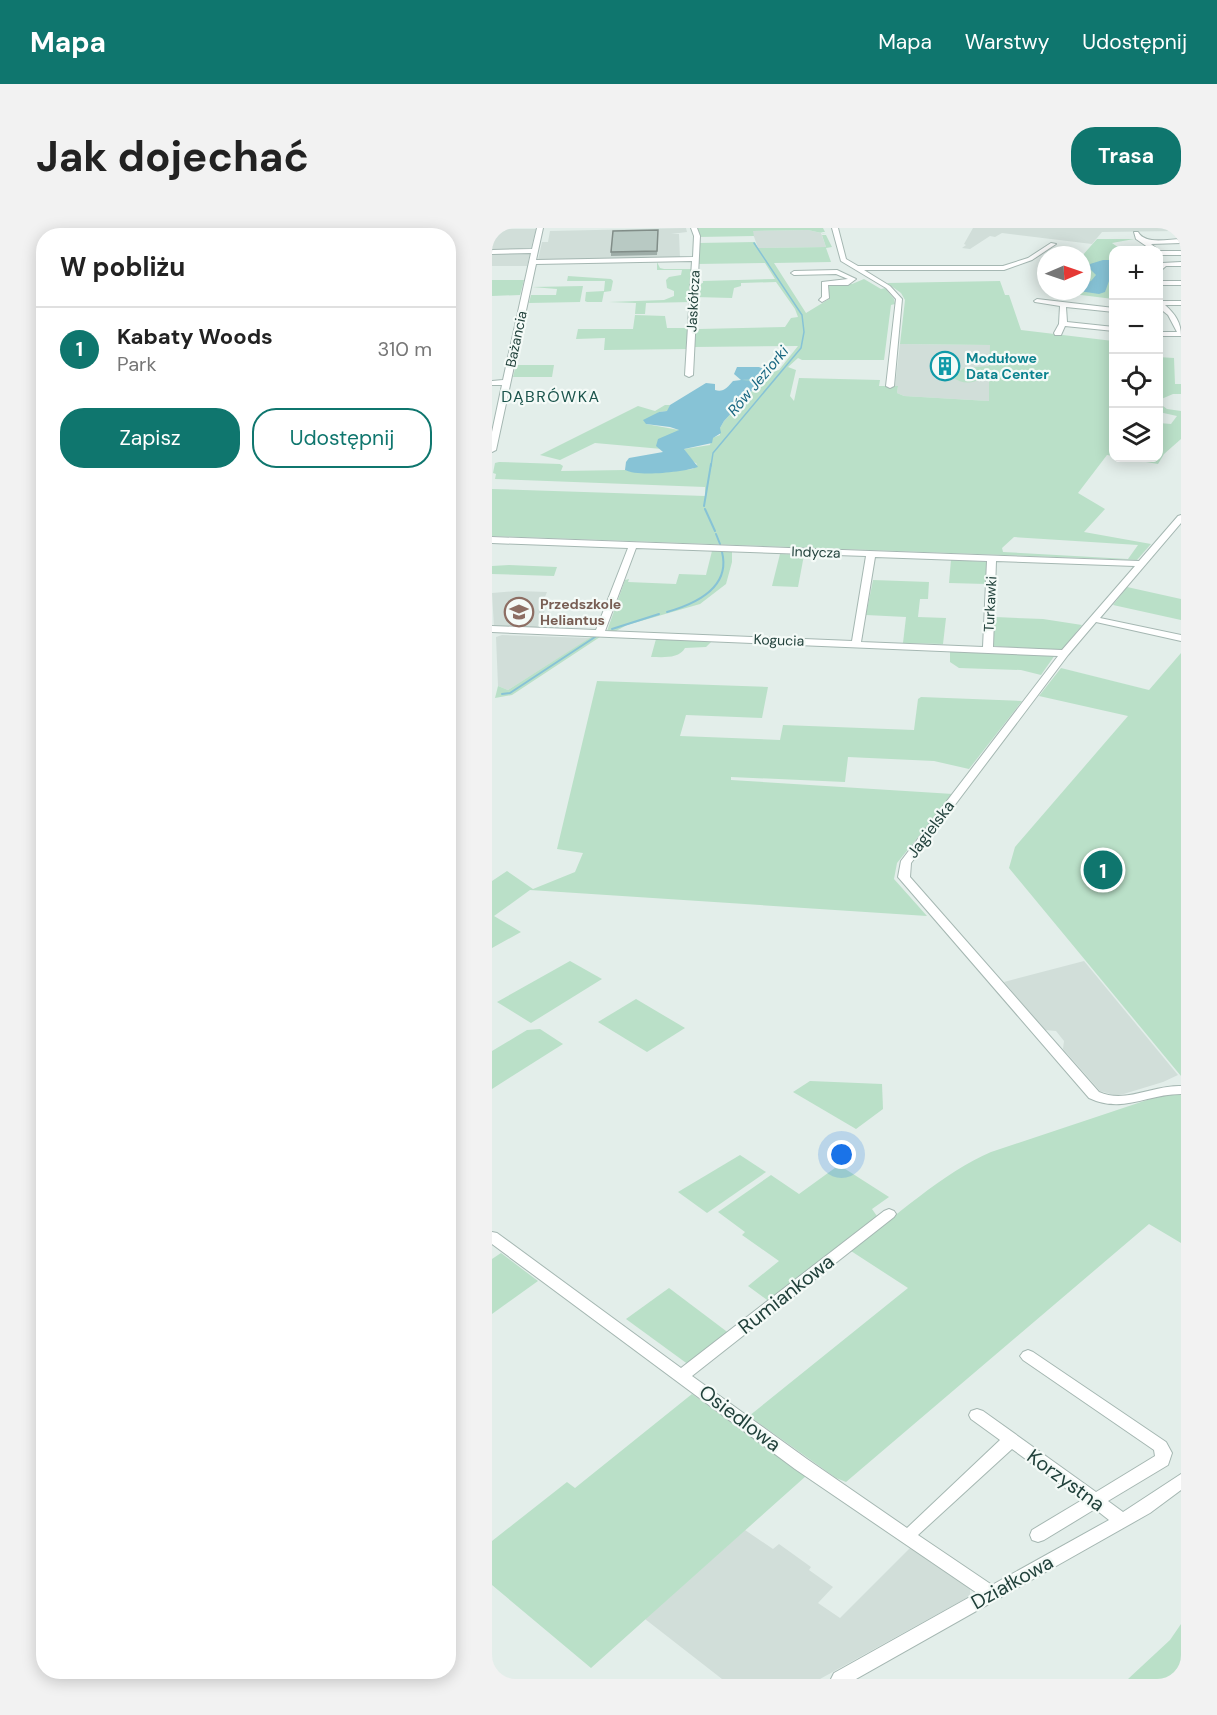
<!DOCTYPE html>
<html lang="pl">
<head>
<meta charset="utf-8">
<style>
	body { margin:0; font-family:"DM Sans",sans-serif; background:#f2f2f2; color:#222 }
	.controls { position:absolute; right:18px; top:18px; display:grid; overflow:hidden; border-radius:12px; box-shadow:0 3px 15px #0003 }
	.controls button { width:54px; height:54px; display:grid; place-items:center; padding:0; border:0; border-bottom:2px solid #e0e0e0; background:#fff; color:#222; font:30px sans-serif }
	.compass { position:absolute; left:545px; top:18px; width:54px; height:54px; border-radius:50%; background:#fff; box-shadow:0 3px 15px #0003; rotate:88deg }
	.you { position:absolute; left:350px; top:927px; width:21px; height:21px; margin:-15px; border:4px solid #fff; border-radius:50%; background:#1a73e8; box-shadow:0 0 0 9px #1a73e833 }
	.badge { display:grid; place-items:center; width:39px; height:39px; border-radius:50%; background:#0f766e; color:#fff; font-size:20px; font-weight:700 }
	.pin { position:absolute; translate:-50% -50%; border:3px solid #fff; box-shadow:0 2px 6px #0006 }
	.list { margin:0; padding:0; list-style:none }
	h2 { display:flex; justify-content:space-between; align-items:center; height:78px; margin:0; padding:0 24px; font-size:26px }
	h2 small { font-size:20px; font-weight:400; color:#767676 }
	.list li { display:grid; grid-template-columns:39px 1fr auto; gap:18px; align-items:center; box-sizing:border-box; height:84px; padding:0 24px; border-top:2px solid #e0e0e0 }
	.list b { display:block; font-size:22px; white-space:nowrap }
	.list p { margin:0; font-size:20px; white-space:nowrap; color:#767676 }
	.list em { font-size:20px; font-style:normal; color:#767676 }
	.actions { display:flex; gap:12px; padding:18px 24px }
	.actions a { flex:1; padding:14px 0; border:2px solid #0f766e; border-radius:24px; text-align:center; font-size:21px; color:#0f766e }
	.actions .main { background:#0f766e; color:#fff }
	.icon { flex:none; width:33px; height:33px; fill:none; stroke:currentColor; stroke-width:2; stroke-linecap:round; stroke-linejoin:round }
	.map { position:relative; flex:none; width:689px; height:1451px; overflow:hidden; border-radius:24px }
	header { display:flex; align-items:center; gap:36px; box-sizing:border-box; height:84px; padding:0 30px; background:#0f766e; color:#fff }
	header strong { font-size:28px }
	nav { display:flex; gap:33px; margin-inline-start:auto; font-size:21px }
	.intro { display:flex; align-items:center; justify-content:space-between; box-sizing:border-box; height:144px; padding:0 36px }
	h1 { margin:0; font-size:42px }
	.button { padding:15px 27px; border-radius:24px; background:#0f766e; color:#fff; font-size:21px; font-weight:700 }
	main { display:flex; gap:36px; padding:0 36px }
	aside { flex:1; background:#fff; border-radius:24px; box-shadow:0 3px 15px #0003 }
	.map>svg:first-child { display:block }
</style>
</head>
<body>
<header>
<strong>Mapa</strong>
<nav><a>Mapa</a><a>Warstwy</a><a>Udostępnij</a></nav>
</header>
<div class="intro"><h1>Jak dojechać</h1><a class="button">Trasa</a></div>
<main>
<aside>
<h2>W pobliżu<small></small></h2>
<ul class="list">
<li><span class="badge">1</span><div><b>Kabaty Woods</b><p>Park</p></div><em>310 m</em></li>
</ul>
<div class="actions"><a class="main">Zapisz</a><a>Udostępnij</a></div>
</aside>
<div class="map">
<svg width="689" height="1451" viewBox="0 0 689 1451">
	<rect width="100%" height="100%" fill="#e3eeea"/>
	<g fill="#d1ded9">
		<polygon points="194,0 195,4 179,6 187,6 188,30 46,32 50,14 56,14 58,3"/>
		<polygon points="481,0 683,0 684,3 610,4 600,16 510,5 503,9 498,8 478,21 470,20 474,17 472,16"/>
		<polygon points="0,1 44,1 39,20 0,23"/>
		<polygon points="316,2 329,5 334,19 266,20 260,3"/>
		<polygon points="34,24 38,26 35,38 0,38 0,25"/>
		<polygon points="408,116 498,117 497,173 412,168 405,165 406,159 403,158"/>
		<polygon points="26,363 55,364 51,374 56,375 45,400 2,399 0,365"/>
		<polygon points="10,407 98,410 16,462 6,458 4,409"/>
		<polygon points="592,733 686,847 671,854 625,868 608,863 571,821 572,813 564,803 553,802 512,754"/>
		<polygon points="253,1302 281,1321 287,1316 319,1339 317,1342 341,1359 326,1375 348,1390 419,1319 478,1359 478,1368 328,1451 230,1451 153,1391"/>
	</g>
	<g fill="#bae0c8" fill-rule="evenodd">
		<polygon points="206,0 331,0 333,4 328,4 334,6 316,2 261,3 262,8 207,9"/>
		<path d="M 330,7 L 334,7 L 340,19 L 334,20 L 339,34 L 282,35 L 314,85 L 337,71 L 335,56 L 360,56 L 372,51 L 389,61 L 393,60 L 402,71 L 403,76 L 399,77 L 392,132 L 310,132 L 306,130 L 296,139 L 304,142 L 298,168 L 302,173 L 307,150 L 388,152 L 387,158 L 406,158 L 405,165 L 412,168 L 497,173 L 497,146 C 484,154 474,159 460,149 L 472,140 L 497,138 L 498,117 L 408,116 L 413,72 L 409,65 L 395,55 L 508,53 L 513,67 L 517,67 L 529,102 L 621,113 L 621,228 L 615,227 L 586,265 L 613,281 L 592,304 L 659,316 L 645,332 L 0,308 L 0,261 L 213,268 L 213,259 L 3,251 L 4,246 L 1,245 L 3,235 L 7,234 L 68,236 L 71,238 L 69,243 L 133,242 L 149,245 L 201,241 L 205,236 L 198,231 L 192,221 L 218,217 L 220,210 L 228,207 L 228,200 L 232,193 L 269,153 L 248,153 L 287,142 L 306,118 L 202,119 L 203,104 L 207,101 L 293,99 L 299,90 L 306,89 L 303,81 L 284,54 L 249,55 L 249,58 L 242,60 L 240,70 L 203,69 L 205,56 L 211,55 L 211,53 L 283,51 L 273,35 L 204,36 L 206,15 L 263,14 L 266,20 L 334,19 ZM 522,309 L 646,317 L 636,331 L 511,324 L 510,320 Z"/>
		<polygon points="605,11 642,11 620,15 630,22 622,22 621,71 557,63 590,63 590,28"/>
		<polygon points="165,34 168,40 172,41 200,41 199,74 154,75 153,86 143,86 144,75 117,74 172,72 182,68 182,63 175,60 174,52 177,49 189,47 190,42 165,42"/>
		<polygon points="76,48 119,51 121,53 119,63 112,64 110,74 95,74 93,73 94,64 112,63 113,53 75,53"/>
		<polygon points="0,52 32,52 28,67 0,68"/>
		<polygon points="91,58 88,74 37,75 39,67 64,67 65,61 40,59"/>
		<polygon points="143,87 173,88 175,100 198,100 197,121 112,122 113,110 84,111 86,101 141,101"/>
		<polygon points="666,129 682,130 683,156 689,156 689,166 681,166 667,172"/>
		<polygon points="24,137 62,137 60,149 21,149"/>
		<polygon points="667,175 675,181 689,183 689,211 672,226 666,236 630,230 666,230 667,210 670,210 667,205 667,195 679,196 685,188 667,184"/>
		<polygon points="173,177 178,177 176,183 167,184 154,196 187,202 170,221 103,215 68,232 48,227 146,178 163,183"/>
		<polygon points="220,323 240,324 240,334 234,356 208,376 135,397 124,403 115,403 133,352 137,351 136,354 184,356 187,346 214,347"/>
		<polygon points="288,326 312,327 306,359 280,358"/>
		<polygon points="459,332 496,334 494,356 457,355"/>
		<polygon points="17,337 65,339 62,348 0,346 0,338"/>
		<polygon points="381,352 437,354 436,371 428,371 426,389 454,390 451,416 411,415 414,389 374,387"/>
		<polygon points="635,359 689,371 689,392 621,377"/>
		<polygon points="503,389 551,391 590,397 570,422 501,418"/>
		<polygon points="99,409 108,409 20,467 3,470 6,458 16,462"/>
		<path d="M 164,411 L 220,413 L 214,419 L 193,420 C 187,431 171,429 159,429 Z"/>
		<polygon points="458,423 463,423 563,427 549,447 529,442 467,440 458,434"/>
		<polygon points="689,425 689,848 517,640 523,619 636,488 547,468 569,440 657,462"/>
		<polygon points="105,453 276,459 270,490 194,487 188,508 288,512 291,497 422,502 426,471 429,469 530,473 477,541 442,533 356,529 353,554 239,549 239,552 461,566 405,635 402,651 435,688 38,662 2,688 29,704 0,720 0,653 15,643 41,661 83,644 91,625 65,621"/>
		<polygon points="78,733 110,751 39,795 5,774"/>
		<polygon points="144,771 193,800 155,824 106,794"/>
		<polygon points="48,801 71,816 0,861 0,823 35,802"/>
		<polygon points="318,853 390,856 391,881 364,901 301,864"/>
		<path d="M 682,863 L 689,865 L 689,1015 L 657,996 L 354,1254 L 344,1250 L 257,1188 L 416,1060 L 359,1023 C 400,991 453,943 499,924 Z"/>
		<polygon points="248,927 274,944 215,985 186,964"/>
		<polygon points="347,937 397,969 380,981 387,991 278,1074 256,1058 287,1033 250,1007 253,1004 226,984 279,947 307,966"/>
		<polygon points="9,1025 46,1053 0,1086 0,1031"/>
		<polygon points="177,1060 238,1106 197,1137 134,1091"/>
		<polygon points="200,1166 314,1248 99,1440 0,1357 0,1313 75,1254 83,1260"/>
		<polygon points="689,1396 689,1451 636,1451 678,1412"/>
	</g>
	<g fill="#87c3d6">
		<polygon points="611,32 621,32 621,42 613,64 607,66 587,63 590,63 590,56 599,53 604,47 596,39 598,36"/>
		<path d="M 245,139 L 267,139 L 279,144 L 270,151 L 250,152 L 269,153 L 232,193 L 228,200 L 229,205 L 221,210 L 220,215 L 192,221 L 206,239 C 192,244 146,249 133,242 L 134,234 L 137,230 L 171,224 L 164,218 L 166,211 L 187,202 L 178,199 L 154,196 L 151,192 L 167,184 L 175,183 L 178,177 L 214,155 L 223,156 L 223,162 C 231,165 236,159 241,153 L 249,152 L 242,146 Z"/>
	</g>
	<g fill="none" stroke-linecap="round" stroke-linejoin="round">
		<polyline stroke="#87c3d6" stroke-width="1.5" points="219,238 221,225 309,120 312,104 310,87 262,15"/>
		<g stroke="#87c3d6" stroke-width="2">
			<polyline points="212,278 219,236"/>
			<polyline points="213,281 223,303"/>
			<polyline points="224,306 228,316"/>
			<path d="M 175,384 C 203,376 239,360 230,324"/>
			<polyline points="120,401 167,386"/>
			<polyline points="10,466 18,465 103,409"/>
		</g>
		<g stroke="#a5b7b2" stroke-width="2">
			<g id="minor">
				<polygon points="45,0 51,0 44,32 201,29 202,8 199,0 205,0 208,8 201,147 197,149 193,147 200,33 44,36 4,222 0,224 0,204 10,157 0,157 0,153 11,152 39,25 0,26 0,22 40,21"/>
				<polygon points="340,0 346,0 354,31 366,38 511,38 536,30 559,15 564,16 540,32 512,42 372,42 398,58 410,71 402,158 398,160 394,158 404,71 394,60 349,33"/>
				<path d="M 642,4 L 646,4 C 653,17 676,11 689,11 L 689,15 L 659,16 L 666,22 L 660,22 L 644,11 Z"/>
				<rect x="666" y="23" width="23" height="4"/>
				<polygon points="689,34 689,38 674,38 666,45 666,38 670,35"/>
				<polygon points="345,42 364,51 356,57 336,57 337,70 330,74 327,72 330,69 330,54 356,51 344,46 302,47 299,45 302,43"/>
				<rect x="666" y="53" width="23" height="4"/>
				<polygon points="545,71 622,80 622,84 574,79 575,94 622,99 622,103 573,98 569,107 563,107 562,105 567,96 568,78 543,74 542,73"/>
				<path d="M 666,73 L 689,73 L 689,77 L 673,77 C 683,86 689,94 689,108 L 666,108 L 666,104 L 685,104 L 676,87 L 666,79 Z"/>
				<path d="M 689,287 L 689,295 L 608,390 L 689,407 L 689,413 L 604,394 L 576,427 L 419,635 L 418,649 L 607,864 C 633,876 661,857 689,858 L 689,866 C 655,866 631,886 597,870 L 406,649 L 409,633 L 566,428 L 0,404 L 0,398 L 104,402 L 136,320 L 0,315 L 0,309 L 647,333 L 686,288 ZM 144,320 L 374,328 L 360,413 L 113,403 ZM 383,329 L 495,333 L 491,419 L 369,414 ZM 504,333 L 643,338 L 570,422 L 501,419 Z"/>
				<path d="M 397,981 L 402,983 L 404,986 L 402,989 L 200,1148 L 315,1231 L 415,1300 L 508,1212 L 479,1191 L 477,1187 L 479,1183 L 485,1181 L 491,1183 L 604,1264 L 663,1228 L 662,1222 L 531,1132 L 528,1128 L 531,1124 L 536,1122 L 541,1124 L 674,1214 L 680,1225 L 676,1237 L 616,1273 L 631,1284 L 689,1246 L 689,1262 L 658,1285 L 364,1451 L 339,1451 L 342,1445 L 485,1365 L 303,1241 L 0,1016 L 0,1004 L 5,1005 L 189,1140 L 392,983 ZM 520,1221 L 590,1272 L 540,1302 L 538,1307 L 540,1312 L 546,1314 L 552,1312 L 603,1281 L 617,1292 L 500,1357 L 426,1307 Z"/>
			</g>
		</g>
		<use href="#minor" fill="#fff" fill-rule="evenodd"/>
	</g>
	<polygon fill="#9eada8" points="166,6 165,27 119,28 119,24"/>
	<polygon fill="#b8c9c3" stroke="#818d88" stroke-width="1.5" points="166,2 165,23 119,24 121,3"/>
	<defs>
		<g id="building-ring" transform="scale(1.5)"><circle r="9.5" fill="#f4faf7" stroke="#0f9aa8" stroke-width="1.5"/><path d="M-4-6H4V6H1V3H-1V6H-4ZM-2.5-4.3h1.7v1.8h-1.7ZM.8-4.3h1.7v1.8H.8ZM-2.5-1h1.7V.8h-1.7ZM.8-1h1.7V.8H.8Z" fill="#0f9aa8"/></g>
		<g id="school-ring" transform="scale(1.5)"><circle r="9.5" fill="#f4faf7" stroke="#8d6e63" stroke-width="1.5"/><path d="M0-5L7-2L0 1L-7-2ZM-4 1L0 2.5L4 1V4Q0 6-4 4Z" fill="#8d6e63"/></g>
	</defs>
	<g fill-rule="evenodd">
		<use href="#building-ring" x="453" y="138"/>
		<use href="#school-ring" x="27" y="384"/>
	</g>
	<g text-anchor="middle" stroke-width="4.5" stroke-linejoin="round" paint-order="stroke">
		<g font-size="14" fill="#21413b" stroke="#f4faf7">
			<text transform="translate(201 73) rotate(-87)" y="5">Jaskółcza</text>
			<text transform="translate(24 111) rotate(-78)" y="5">Bażancia</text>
			<text transform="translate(324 324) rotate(2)" y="5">Indycza</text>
			<text transform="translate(498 376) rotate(-87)" y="5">Turkawki</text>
			<text transform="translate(287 412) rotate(2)" y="5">Kogucia</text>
		</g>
		<g font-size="14" font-weight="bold" fill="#0d838f" stroke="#f4faf7" text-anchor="start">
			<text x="474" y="135">Modułowe<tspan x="474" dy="16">Data Center</tspan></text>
		</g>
		<g font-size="14" font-weight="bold" fill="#785e54" stroke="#f4faf7" text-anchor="start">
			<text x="48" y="381">Przedszkole<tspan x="48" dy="16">Heliantus</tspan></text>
		</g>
		<g font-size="15" font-style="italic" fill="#176681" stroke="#f4faf7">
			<text transform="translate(266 153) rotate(-50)" y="5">Rów Jeziorki</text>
		</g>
		<g font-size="16" letter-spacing="1.5" fill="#1b544c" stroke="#f4faf7">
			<text x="59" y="174">DĄBRÓWKA</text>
		</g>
		<g font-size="16" fill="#21413b" stroke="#f4faf7">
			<text transform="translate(438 601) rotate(-53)" y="6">Jagielska</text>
		</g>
		<g font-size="20" fill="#21413b" stroke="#f4faf7">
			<text transform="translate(294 1066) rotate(-38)" y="7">Rumiankowa</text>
			<text transform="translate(248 1190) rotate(37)" y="7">Osiedlowa</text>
			<text transform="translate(574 1252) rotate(36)" y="7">Korzystna</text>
			<text transform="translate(520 1354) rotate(-29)" y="7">Działkowa</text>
		</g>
	</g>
</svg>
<div class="controls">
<button>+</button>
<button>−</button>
<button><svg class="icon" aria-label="locate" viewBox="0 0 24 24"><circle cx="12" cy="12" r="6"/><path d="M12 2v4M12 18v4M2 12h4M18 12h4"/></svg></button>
<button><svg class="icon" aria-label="layers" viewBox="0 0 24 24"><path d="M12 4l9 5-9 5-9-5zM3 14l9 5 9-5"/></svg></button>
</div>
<svg class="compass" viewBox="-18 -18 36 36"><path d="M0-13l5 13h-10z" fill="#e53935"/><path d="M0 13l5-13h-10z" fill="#767676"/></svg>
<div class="you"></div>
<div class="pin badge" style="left:611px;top:642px">1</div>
</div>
</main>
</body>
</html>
